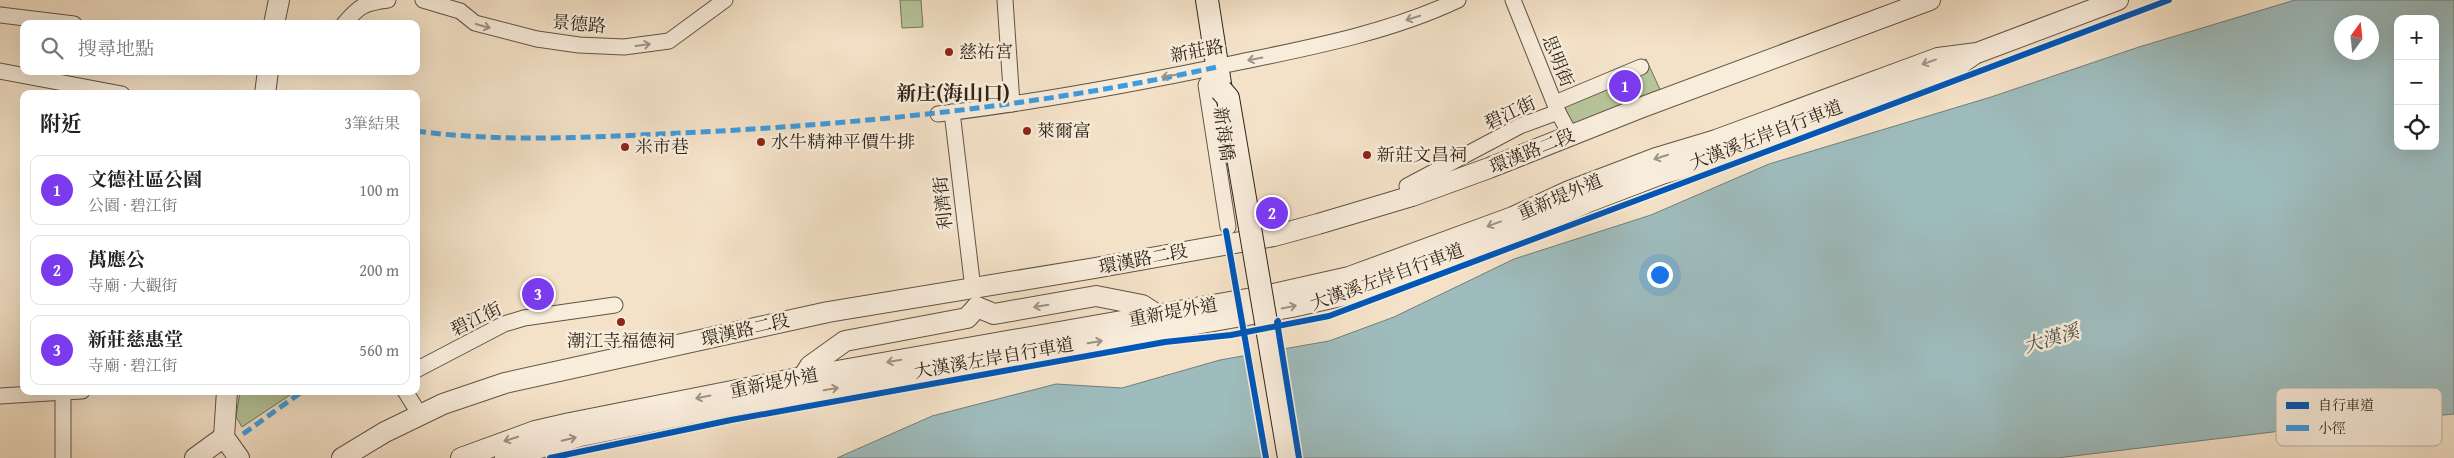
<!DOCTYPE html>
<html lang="zh-TW">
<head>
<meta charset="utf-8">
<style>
	body { margin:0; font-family:"Gentium Book Plus","Noto Serif TC",serif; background:#f6f6f6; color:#222 }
	.controls { position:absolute; right:15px; top:15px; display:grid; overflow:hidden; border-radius:10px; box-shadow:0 5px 20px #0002 }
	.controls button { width:45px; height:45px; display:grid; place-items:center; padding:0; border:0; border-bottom:1px solid #e0e0e0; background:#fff; color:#222; font:25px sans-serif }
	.compass { position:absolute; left:2334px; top:15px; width:45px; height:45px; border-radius:50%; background:#fff; box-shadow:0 5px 20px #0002; rotate:15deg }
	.you { position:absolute; left:1659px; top:274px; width:18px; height:18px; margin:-12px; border:4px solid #fff; border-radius:50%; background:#1a73e8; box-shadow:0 0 0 8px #1a73e833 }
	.badge { display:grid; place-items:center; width:32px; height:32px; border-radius:50%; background:#7c3aed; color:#fff; font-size:16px; font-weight:700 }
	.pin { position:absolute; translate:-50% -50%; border:2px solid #fff; box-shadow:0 1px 5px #0006 }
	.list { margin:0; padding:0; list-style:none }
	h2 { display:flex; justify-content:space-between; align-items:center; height:65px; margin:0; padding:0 20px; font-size:21px }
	h2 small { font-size:16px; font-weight:400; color:#767676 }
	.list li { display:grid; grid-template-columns:32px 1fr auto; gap:15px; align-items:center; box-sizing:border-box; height:70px; margin:0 10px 10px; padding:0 10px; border:1px solid #e0e0e0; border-radius:10px }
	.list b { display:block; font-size:19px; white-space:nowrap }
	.list p { margin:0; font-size:16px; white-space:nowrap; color:#767676 }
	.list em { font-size:16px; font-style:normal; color:#767676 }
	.icon { flex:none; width:28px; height:28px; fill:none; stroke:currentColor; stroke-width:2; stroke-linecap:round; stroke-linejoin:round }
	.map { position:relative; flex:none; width:2454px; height:458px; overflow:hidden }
	.search { position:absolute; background:#fff; box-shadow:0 5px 20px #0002; left:20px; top:20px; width:400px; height:55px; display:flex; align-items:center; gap:12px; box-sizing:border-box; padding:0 18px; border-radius:10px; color:#767676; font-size:19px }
	.panel { position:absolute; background:#fff; box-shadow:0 5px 20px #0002; left:20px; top:90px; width:400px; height:305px; border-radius:10px }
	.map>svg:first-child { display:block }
</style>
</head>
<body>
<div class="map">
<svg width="2454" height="458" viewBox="0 0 2454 458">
	<rect width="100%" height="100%" fill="#f4e2c8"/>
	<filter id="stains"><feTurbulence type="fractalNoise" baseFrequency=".004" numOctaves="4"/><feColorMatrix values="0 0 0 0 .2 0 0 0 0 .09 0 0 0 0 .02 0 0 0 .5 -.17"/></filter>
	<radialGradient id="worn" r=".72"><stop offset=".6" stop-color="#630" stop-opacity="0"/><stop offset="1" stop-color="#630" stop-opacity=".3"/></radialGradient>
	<g fill="#b6c49a" stroke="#72745a">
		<polygon points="900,0 921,0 923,27 902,28"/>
		<polygon points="1646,59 1663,96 1571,130 1560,104 1607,77"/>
		<polygon points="240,391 296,391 242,427 236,417"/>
	</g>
	<path fill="#9ebcbd" stroke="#717f7b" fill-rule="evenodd" d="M 2295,0 L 2454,0 L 2454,414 L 2281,431 L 2057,458 L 837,458 L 932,416 L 1056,384 L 1122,388 L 1220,360 L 1329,341 L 1394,317 L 1514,259 L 1651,215 L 1769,164 L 1991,97 L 2139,47 ZM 2398,19 L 2435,19 L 2435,146 L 2398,146 ZM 2342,22 L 2372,22 L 2372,52 L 2342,52 Z"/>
	<polygon fill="#f4e2c8" points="1281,347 1300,458 1262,458 1245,353"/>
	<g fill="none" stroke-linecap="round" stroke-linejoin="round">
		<g stroke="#605445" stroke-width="17">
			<g id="minor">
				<polyline points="423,0 460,11 475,23 537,39 579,45 624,47 669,41 725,0"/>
				<polyline points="1005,0 1012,104"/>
				<polyline points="1513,0 1558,112 1571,136"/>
				<polyline points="0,15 74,24"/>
				<path d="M 344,24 C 359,6 364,3 388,0"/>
				<polyline points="1217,67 1206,85 1228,227"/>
				<polyline points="0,71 122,94"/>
				<polyline points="1555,103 1641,67"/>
				<polyline points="952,112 973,289"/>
				<path d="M 938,114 C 1039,102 1140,83 1240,62 C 1313,47 1390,32 1458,0"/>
				<polyline points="1412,196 1407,186 1520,126 1558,112"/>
				<polyline points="416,370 504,324 524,318 615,305"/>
				<polyline points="405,391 420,415"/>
				<polyline points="63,394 63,458"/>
				<polyline points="0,396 82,391"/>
			</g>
		</g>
		<g stroke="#605445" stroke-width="22">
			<g id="tertiary">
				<polyline points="274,24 279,0"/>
				<polyline points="265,94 268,71"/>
				<polyline points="977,307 994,314 1096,296 1142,305 1156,314"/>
				<polyline points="803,377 810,366 845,341 967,318 977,307"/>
				<polyline points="227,391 224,437 239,458"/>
				<polyline points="195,458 224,437"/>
				<polyline points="342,458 385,432 443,404 505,383 828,312 1095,268 1274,236 1318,224 1412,196 1489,168 1640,108 1930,0"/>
				<polyline points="461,458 535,431 570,423 803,377 1264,296 1349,277 1513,217 1569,191 1656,158 1716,140 1938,58 1977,53 2118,0"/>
				<polyline points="505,458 581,436 730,406 1292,307 1354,293 1402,277 1519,233 1586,203 1662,174 1720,157 1946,74 1973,55"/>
			</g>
		</g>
		<g stroke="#2e2419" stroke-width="24">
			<polyline id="secondary" points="1207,0 1221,90"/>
		</g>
		<use href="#minor" stroke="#f8ecdb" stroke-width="15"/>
		<use href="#tertiary" stroke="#f8ecdb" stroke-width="20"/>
		<use href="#secondary" stroke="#f8ecdb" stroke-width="22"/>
		<g stroke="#2e2419" stroke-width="24" stroke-linecap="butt">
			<polyline id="secondary-bridge" points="1221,90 1228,98 1289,458"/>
		</g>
		<use href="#secondary-bridge" stroke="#f8ecdb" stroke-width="22"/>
		<g stroke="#3d9cdf" stroke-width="5" stroke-dasharray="10 5" stroke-linecap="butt">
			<path d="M 416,131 C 505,143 593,137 683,133 C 863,124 1040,106 1217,67"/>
			<polyline points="243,434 303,391"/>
		</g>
		<g stroke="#f8ecdb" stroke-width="9">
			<g id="cycleway">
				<polyline points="1226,231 1266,458"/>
				<polyline points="1278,321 1277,322 1299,458"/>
				<polyline points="550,458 731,420 1165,342 1231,335 1329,316 2169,0"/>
			</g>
		</g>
		<use href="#cycleway" stroke="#0057b8" stroke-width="6"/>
	</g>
	<defs><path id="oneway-shaft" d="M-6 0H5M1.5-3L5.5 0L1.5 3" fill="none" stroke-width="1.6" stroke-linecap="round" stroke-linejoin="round" transform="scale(1.25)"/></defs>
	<g stroke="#9d9284">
		<use href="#oneway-shaft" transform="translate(1413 18) rotate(163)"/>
		<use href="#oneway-shaft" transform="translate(483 26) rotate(16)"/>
		<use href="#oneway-shaft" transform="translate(643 45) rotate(-8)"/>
		<use href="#oneway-shaft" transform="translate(1255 59) rotate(168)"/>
		<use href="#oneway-shaft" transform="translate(1929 62) rotate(160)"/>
		<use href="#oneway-shaft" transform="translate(1169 76) rotate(170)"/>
		<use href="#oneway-shaft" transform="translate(1661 157) rotate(162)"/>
		<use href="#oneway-shaft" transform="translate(1494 224) rotate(160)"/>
		<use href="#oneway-shaft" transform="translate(1041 306) rotate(170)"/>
		<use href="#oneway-shaft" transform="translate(1289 307) rotate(-11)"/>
		<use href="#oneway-shaft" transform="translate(1095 342) rotate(-10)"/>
		<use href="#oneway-shaft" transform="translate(894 361) rotate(170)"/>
		<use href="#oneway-shaft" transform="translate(831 389) rotate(-10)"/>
		<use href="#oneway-shaft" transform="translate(703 397) rotate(169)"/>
		<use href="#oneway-shaft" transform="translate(511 439) rotate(162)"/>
		<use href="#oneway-shaft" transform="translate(569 439) rotate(-14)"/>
	</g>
	<g fill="#8f2418" stroke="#f8ecdb" stroke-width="2">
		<circle cx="949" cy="52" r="5"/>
		<circle cx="1027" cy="131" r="5"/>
		<circle cx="761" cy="142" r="5"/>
		<circle cx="625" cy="147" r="5"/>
		<circle cx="1367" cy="155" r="5"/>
		<circle cx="621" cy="322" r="5"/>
	</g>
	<g text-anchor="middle" stroke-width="5" stroke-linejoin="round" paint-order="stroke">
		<g font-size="18" fill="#2e2419" stroke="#f8ecdb">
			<text transform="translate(579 24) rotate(5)" y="6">景德路</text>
			<text transform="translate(1197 51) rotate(-11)" y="6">新莊路</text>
			<text transform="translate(1558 61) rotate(68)" y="6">思明街</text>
			<text transform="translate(1510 113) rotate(-25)" y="6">碧江街</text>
			<text transform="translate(1224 134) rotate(82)" y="6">新海橋</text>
			<text transform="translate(1766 135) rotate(-21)" y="6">大漢溪左岸自行車道</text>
			<text transform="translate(1532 151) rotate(-22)" y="6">環漢路二段</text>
			<text transform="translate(1560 197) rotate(-23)" y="6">重新堤外道</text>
			<text transform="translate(943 203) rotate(-96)" y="6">利濟街</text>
			<text transform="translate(1143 259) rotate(-11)" y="6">環漢路二段</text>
			<text transform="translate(1387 277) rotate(-20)" y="6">大漢溪左岸自行車道</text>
			<text transform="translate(1173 312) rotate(-10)" y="6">重新堤外道</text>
			<text transform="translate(476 319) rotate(-26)" y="6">碧江街</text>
			<text transform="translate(745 330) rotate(-13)" y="6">環漢路二段</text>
			<text transform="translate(994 358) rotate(-10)" y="6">大漢溪左岸自行車道</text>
			<text transform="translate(774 383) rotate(-11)" y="6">重新堤外道</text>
		</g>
		<g font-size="18" fill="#2e2419" stroke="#f8ecdb" text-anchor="start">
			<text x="959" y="58">慈祐宮</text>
			<text x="1037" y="137">萊爾富</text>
			<text x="771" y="148">水牛精神平價牛排</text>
			<text x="635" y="153">米市巷</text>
			<text x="1377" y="161">新莊文昌祠</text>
			<text x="621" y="347" text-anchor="middle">潮江寺福德祠</text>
		</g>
		<g font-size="19" font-style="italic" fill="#50524a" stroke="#f8ecdb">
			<text transform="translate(2051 338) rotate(-17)" y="7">大漢溪</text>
		</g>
		<g font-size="20" font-weight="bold" fill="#2e2419" stroke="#f8ecdb">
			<text x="953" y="100">新庄(海山口)</text>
		</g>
	</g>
	<rect x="2276" y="388" width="166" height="58" rx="8" fill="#f8ecdb" stroke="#bbb0a1" stroke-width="1"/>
	<rect x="2286" y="402" width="23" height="7" fill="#0057b8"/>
	<rect x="2286" y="425" width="23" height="6" fill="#3d9cdf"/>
	<g font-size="14" fill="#2e2419">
		<text x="2318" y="410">自行車道</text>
		<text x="2318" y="433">小徑</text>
	</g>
	<rect width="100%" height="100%" filter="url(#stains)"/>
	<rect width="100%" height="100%" fill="url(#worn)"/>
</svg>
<div class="controls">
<button>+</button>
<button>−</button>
<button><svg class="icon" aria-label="locate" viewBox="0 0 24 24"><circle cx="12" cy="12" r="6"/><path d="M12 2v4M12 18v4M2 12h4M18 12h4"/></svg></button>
</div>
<svg class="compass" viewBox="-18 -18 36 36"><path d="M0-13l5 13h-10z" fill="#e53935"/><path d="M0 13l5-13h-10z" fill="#767676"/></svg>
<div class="you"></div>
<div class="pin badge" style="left:1625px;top:86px">1</div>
<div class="pin badge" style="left:1272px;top:213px">2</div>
<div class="pin badge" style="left:538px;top:294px">3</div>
<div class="search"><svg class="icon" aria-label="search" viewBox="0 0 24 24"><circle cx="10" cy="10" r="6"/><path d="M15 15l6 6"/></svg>搜尋地點</div>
<section class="panel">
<h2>附近<small>3筆結果</small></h2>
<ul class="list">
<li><span class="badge">1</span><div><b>文德社區公園</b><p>公園 · 碧江街</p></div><em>100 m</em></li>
<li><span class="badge">2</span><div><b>萬應公</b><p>寺廟 · 大觀街</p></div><em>200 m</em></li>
<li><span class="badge">3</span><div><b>新莊慈惠堂</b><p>寺廟 · 碧江街</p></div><em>560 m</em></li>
</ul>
</section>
</div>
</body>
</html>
